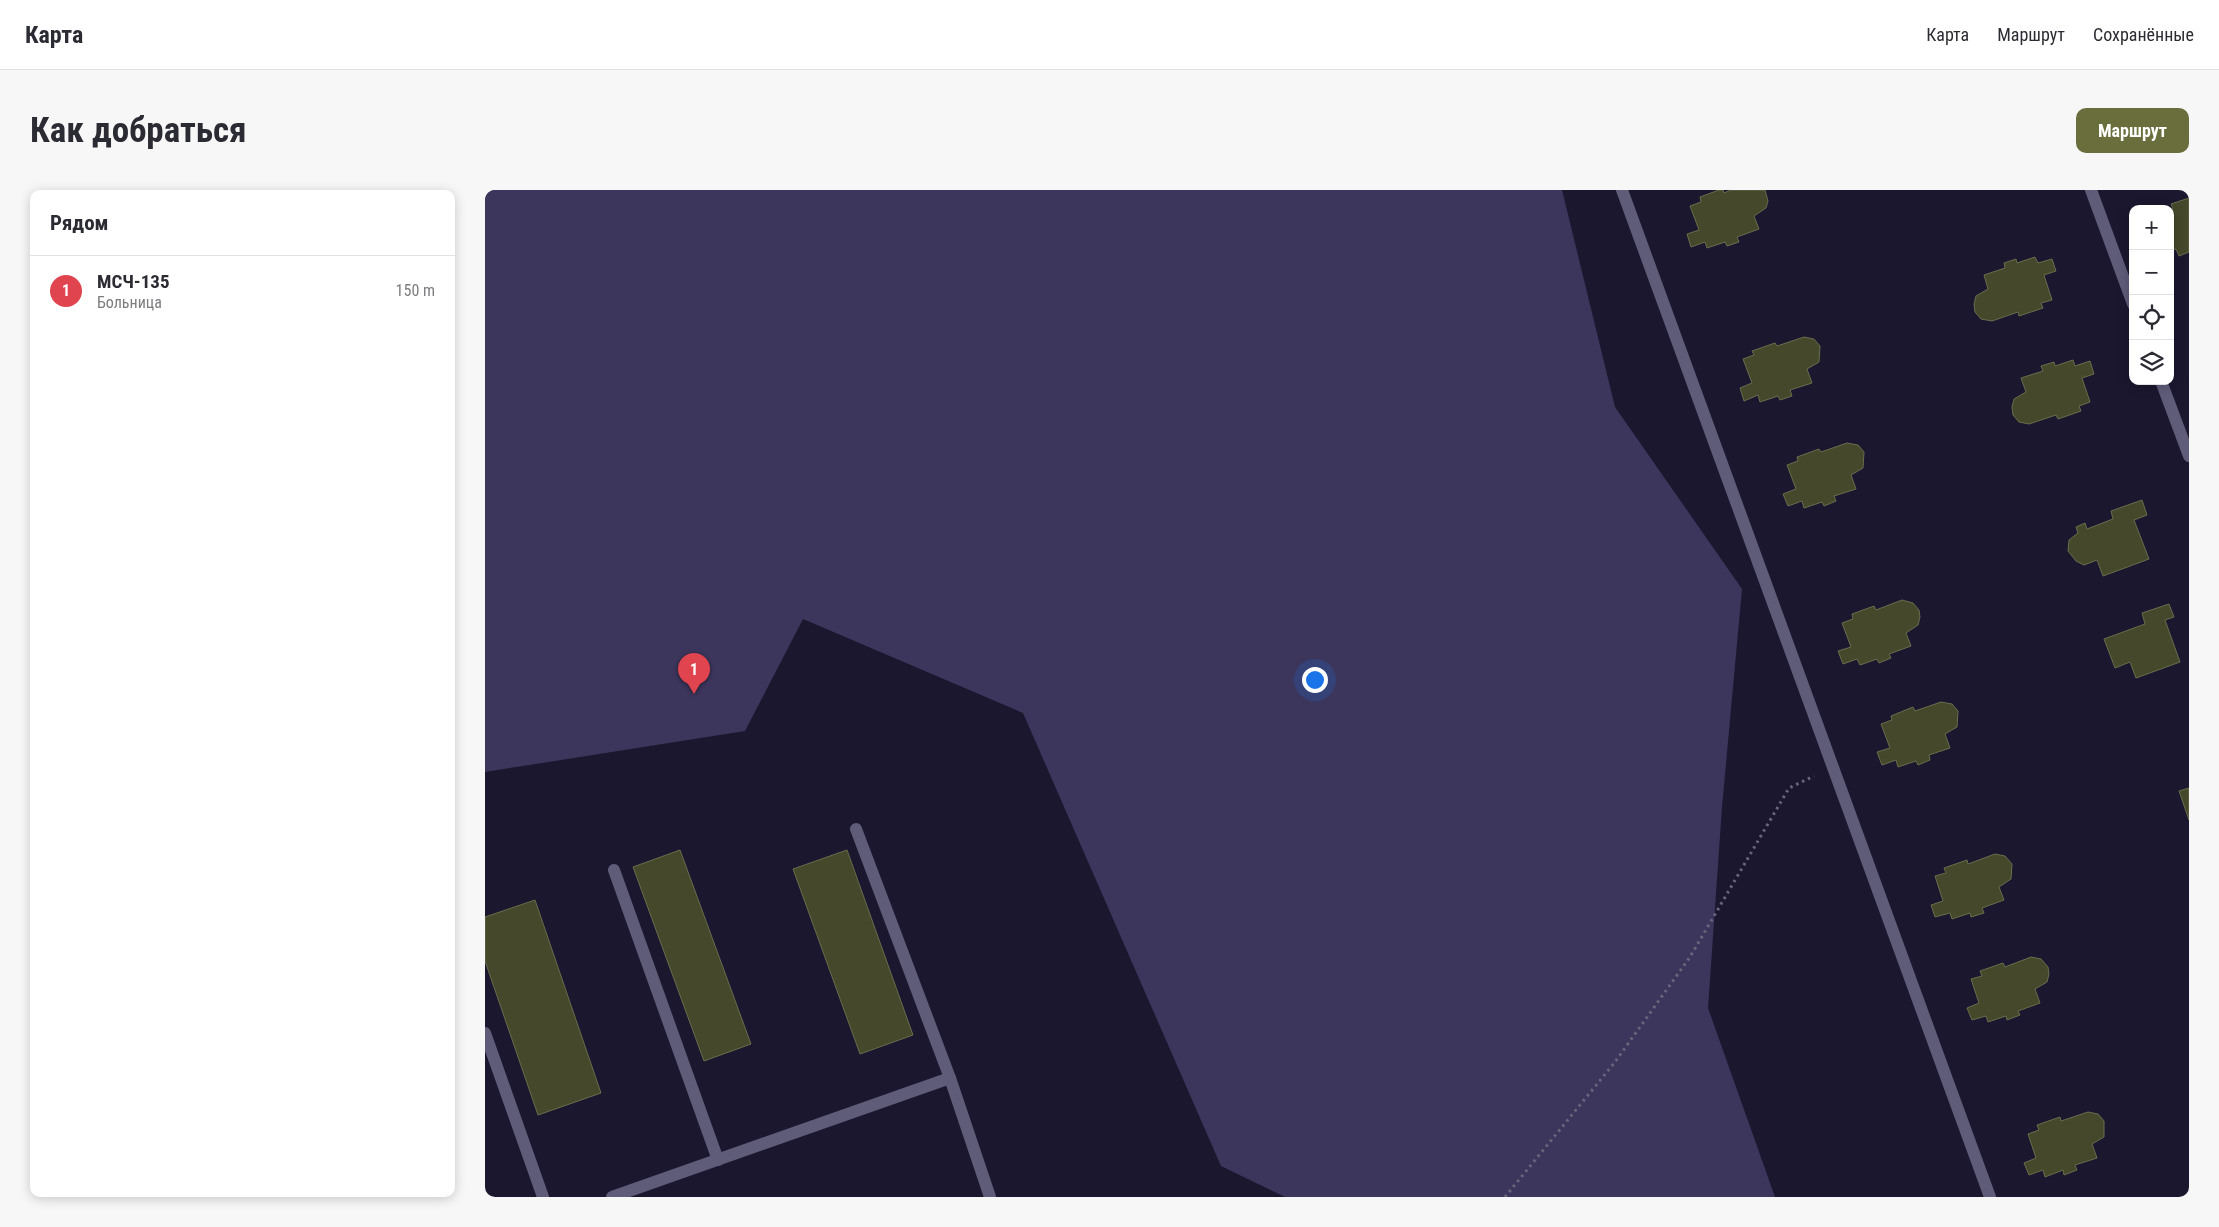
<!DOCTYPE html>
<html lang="ru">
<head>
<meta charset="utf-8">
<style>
	body { margin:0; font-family:"Roboto Condensed",sans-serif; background:#f7f7f7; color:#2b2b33 }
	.controls { position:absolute; right:15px; top:15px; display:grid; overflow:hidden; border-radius:10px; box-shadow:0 2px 12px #0003 }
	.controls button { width:45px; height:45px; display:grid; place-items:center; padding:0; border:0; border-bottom:1px solid #e1e1e2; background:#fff; color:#2b2b33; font:25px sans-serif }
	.you { position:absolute; left:829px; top:489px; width:18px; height:18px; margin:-12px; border:4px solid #fff; border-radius:50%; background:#1a73e8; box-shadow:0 0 0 8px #1a73e833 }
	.badge { display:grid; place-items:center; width:32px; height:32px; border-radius:50%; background:#6a6e3c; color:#fff; font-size:16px; font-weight:700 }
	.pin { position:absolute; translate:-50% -41px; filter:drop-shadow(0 1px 2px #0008) }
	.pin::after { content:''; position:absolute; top:26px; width:18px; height:15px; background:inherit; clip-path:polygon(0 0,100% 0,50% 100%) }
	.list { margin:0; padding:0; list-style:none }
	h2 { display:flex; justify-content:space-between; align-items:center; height:65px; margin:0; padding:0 20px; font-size:21px }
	h2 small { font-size:16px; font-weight:400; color:#7c7c81 }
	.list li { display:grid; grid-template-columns:32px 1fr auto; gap:15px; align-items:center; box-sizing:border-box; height:70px; padding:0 20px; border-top:1px solid #e1e1e2 }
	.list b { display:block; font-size:19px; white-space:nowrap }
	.list p { margin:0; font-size:16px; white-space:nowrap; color:#7c7c81 }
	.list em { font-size:16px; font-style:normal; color:#7c7c81 }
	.icon { flex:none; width:28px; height:28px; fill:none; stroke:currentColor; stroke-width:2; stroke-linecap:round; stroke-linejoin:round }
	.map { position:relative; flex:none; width:1704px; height:1007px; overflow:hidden; border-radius:10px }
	header { display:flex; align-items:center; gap:30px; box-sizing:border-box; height:70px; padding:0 25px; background:#fff; border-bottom:1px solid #e1e1e2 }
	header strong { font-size:24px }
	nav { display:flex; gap:28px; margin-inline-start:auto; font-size:18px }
	.intro { display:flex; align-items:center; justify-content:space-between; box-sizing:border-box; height:120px; padding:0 30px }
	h1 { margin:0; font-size:35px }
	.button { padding:12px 22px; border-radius:10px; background:#6a6e3c; color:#fff; font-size:18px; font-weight:700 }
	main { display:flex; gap:30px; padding:0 30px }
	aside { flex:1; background:#fff; border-radius:10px; box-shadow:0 2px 12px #0003 }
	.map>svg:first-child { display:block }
</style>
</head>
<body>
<header>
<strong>Карта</strong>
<nav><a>Карта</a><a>Маршрут</a><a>Сохранённые</a></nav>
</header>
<div class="intro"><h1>Как добраться</h1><a class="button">Маршрут</a></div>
<main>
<aside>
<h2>Рядом<small></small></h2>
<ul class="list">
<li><span class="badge" style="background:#e0444e">1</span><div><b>МСЧ-135</b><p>Больница</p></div><em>150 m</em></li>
</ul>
</aside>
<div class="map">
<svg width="1704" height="1007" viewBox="0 0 1704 1007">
	<rect width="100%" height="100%" fill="#1b172f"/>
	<polygon fill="#3c365c" points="0,0 1077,0 1130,217 1257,399 1237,617 1223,818 1290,1007 800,1007 736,976 538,523 318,429 260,541 0,582"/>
	<g fill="#45482a" stroke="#6a6d4d">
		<polygon points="1234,0 1238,0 1239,3 1246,0 1280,0 1283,11 1281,18 1269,26 1274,39 1252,47 1254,52 1242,56 1240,52 1222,58 1220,52 1206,57 1202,44 1214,40 1205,16 1216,12 1215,7"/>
		<polygon points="1704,8 1704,62 1694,66 1691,59 1685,61 1685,20 1688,19 1686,14"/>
		<polygon points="1550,67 1553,73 1567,69 1571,81 1559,85 1567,110 1556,113 1558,118 1534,126 1533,122 1507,131 1496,129 1490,122 1489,114 1491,106 1503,99 1499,85 1520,78 1519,73 1531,69 1532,73"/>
		<polygon points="1319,147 1329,149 1335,156 1334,172 1322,179 1327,193 1305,200 1307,206 1295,210 1293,206 1275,212 1273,205 1259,211 1255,198 1267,193 1258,169 1269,165 1267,161 1290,153 1292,156"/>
		<polygon points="1588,170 1590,176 1605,171 1609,184 1597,188 1605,212 1594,216 1596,221 1573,229 1571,225 1544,234 1534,232 1528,225 1527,217 1529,209 1541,202 1536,188 1558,181 1556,176 1569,172 1570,176"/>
		<polygon points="1362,253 1373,255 1379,262 1378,278 1366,285 1371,299 1349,306 1351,311 1339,316 1337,312 1319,318 1317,311 1303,316 1298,304 1311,299 1302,275 1313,271 1312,267 1334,259 1336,262"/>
		<polygon points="1657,310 1662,325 1649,330 1664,369 1618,386 1612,370 1599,375 1591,371 1583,361 1584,350 1593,343 1591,337 1600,333 1602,339 1628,329 1626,321"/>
		<polygon points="1417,410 1428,413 1434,420 1435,427 1433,435 1421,443 1426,456 1404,464 1406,468 1394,473 1392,469 1375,475 1372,469 1358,474 1353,461 1366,457 1357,433 1368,429 1367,424 1389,416 1391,420"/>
		<polygon points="1684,414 1689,427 1680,430 1695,472 1651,488 1645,472 1630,478 1619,449 1660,434 1657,423"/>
		<polygon points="1456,512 1467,514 1473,521 1472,537 1460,544 1465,558 1444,565 1445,570 1433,575 1431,571 1413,577 1411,570 1397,575 1392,562 1405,558 1396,534 1407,530 1406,526 1428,517 1430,521"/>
		<polygon points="1704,598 1704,630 1694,601"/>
		<polygon points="195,660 266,854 219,871 148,677"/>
		<polygon points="362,660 428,845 375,864 308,679"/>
		<polygon points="1510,664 1520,666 1527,674 1526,689 1514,697 1519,710 1497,718 1499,723 1486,727 1485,723 1467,729 1465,723 1450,727 1446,715 1458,711 1450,686 1461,683 1459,678 1482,670 1483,674"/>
		<polygon points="50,710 116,903 53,925 0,771 0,727"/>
		<polygon points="1546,767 1556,769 1563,777 1564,784 1562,792 1550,799 1555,813 1533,821 1535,825 1522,830 1521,826 1503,832 1501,826 1487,830 1482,818 1494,813 1486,789 1497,786 1495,781 1518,773 1520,777"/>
		<polygon points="1603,922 1613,924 1619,931 1619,947 1607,954 1612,968 1590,975 1592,980 1579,985 1578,980 1560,987 1558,980 1544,985 1539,973 1551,968 1543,944 1554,940 1552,935 1575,927 1576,931"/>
	</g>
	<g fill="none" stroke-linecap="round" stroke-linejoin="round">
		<polyline stroke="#69667c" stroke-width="3" stroke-dasharray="2.5 4" stroke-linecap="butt" points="1020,1007 1130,872 1205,767 1304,598 1329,586"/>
		<g stroke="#5f5c7a" stroke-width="12">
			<polyline points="1137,0 1505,1007"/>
			<polyline points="1606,0 1648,114"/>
			<polyline points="1676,191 1704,266"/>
			<polyline points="371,639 465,888"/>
			<polyline points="129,680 233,970"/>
			<polyline points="0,843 58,1007"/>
			<polyline points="127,1007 465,888 505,1007"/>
		</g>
	</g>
</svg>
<div class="controls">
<button>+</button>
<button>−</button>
<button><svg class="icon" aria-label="locate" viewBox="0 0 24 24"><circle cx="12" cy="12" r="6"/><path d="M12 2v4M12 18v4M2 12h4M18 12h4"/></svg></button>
<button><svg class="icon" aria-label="layers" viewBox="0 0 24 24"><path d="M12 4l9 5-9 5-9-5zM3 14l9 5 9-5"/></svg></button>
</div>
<div class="you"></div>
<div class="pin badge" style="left:209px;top:504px;background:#e0444e">1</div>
</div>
</main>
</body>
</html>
